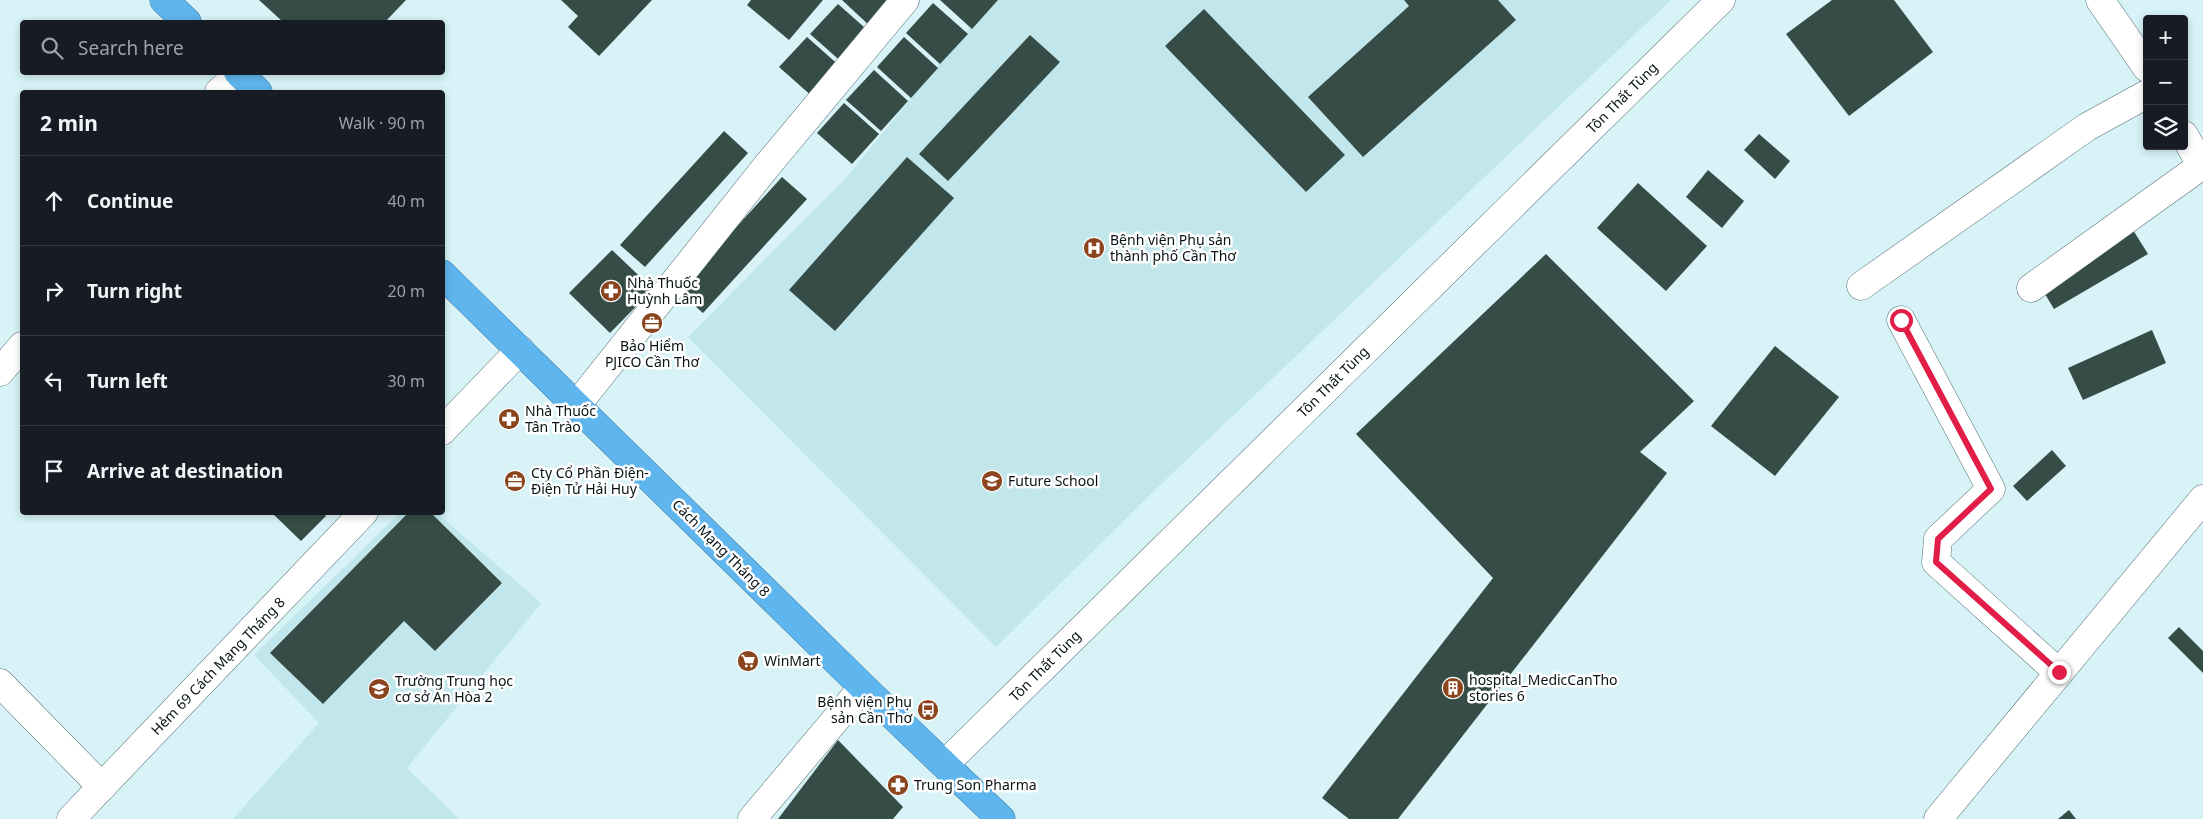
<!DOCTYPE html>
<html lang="en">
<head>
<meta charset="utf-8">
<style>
	body { margin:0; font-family:"Noto Sans",sans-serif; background:#20242c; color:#f1f3f6 }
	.controls { position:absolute; right:15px; top:15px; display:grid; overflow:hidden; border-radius:5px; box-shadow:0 2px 8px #0003 }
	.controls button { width:45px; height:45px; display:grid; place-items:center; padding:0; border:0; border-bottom:1px solid #363941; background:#171b24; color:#f1f3f6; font:25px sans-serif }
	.stop { position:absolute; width:15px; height:15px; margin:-11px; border:4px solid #e11d48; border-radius:50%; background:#fff }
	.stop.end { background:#e11d48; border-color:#fff; box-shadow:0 1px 5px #0008 }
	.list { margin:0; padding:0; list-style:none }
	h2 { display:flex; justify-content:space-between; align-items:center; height:65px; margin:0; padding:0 20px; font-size:21px }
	h2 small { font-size:16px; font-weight:400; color:#9ea1a6 }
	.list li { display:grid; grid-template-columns:32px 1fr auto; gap:15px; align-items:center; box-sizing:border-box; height:90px; padding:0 20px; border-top:1px solid #363941 }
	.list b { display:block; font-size:19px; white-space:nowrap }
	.list em { font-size:16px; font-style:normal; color:#9ea1a6 }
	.icon { flex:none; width:28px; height:28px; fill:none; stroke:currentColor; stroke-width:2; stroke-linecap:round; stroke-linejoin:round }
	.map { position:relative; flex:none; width:2203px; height:819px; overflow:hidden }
	.search { position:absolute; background:#171b24; box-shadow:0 2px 8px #0003; left:20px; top:20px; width:425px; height:55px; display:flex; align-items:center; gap:12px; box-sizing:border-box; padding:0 18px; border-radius:5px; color:#9ea1a6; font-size:19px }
	.panel { position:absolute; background:#171b24; box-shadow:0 2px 8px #0003; left:20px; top:90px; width:425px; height:425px; border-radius:5px }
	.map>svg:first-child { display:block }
</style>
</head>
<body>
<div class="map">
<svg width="2203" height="819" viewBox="0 0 2203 819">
	<rect width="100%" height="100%" fill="#d7f3f7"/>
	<g fill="#c1e7ec">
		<polygon points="992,0 1671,0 1158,487 996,647 688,337 845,179"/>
		<polygon points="400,513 437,513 541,603 407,768 459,819 233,819 319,723 254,655"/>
	</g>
	<g fill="#364c46">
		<polygon points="259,0 406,0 385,22 283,22"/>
		<polygon points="561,0 652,0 599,56 568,27 578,16"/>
		<polygon points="751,0 823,0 789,40 747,5"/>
		<polygon points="842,0 895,0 871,27"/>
		<polygon points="940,0 998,0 972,29"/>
		<polygon points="1404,0 1498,0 1516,20 1363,157 1308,97 1409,6"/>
		<polygon points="1832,0 1894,0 1933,52 1849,116 1786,34"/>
		<polygon points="933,3 968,34 940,64 906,33"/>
		<polygon points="838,4 873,35 845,65 810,34"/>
		<polygon points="1204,9 1345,155 1306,192 1165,46"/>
		<polygon points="1030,35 1060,62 948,181 919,154"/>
		<polygon points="807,37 842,68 814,98 779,67"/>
		<polygon points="904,37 938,68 911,98 877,67"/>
		<polygon points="874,70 908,101 881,131 846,100"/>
		<polygon points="844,103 879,134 852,164 817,133"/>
		<polygon points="724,131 748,153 645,267 620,245"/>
		<polygon points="1759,134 1790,161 1775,179 1744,150"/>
		<polygon points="907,157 954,198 835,331 789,290"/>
		<polygon points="1708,170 1744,201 1722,228 1686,197"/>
		<polygon points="782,177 807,199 703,313 678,291"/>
		<polygon points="1638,183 1707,246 1666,291 1597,228"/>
		<polygon points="2133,230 2148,254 2054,309 2039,284"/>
		<polygon points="612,250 653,289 610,333 569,293"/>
		<polygon points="1546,254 1694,401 1640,452 1667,473 1398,819 1349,819 1322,798 1493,578 1356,434"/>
		<polygon points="2152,330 2166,363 2083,400 2068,368"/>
		<polygon points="1775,346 1839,397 1775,476 1711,426"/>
		<polygon points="2052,450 2066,466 2027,501 2013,486"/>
		<polygon points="271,512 323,512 326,516 301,541"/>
		<polygon points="409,512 430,512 502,583 435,651 404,621 323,704 270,653"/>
		<polygon points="2179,627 2203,651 2203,673 2168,638"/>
		<polygon points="838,740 903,807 893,819 778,819"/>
		<polygon points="2069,810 2076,819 2058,819"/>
	</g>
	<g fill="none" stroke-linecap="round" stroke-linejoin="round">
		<g stroke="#566f73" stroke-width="29">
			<g id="minor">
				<polyline points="2100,0 2147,68"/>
				<polyline points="219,92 239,74"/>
				<polyline points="2184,135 2203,168"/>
				<polyline points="1861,286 2087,127 2147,94"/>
				<polyline points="2031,288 2201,166"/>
				<polyline points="1901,320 1991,489 1938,539 1936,562 2059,673"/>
				<polyline points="0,372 22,346"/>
				<polyline points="576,406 766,167 905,0"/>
				<polyline points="442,431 520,350"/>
				<polyline points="0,683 102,787"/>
				<polyline points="945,764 1721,0"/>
				<polyline points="71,819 364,512"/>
				<polyline points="752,819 863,687"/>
				<polyline points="1938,819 2203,499"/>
			</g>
		</g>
		<g stroke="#417ca1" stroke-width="29">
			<g id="highway">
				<polyline points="164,0 187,22"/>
				<polyline points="238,72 258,92"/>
				<polyline points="442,274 863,687 1001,819"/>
			</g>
		</g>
		<use href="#minor" stroke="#fff" stroke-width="28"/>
		<use href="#highway" stroke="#5fb5ed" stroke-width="28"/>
	</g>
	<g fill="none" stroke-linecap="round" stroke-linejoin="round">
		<polyline stroke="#e11d48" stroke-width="6" points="1901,320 1991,489 1938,539 1936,562 2059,672"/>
	</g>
	<defs>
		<g id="hospital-disc" transform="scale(1.125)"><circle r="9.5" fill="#8a441e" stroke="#fff"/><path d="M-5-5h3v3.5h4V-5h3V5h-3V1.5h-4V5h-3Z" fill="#fff"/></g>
		<g id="pharmacy-disc" transform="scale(1.125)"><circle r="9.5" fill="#8a441e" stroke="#fff"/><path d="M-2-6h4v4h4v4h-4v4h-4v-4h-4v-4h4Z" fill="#fff"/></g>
		<g id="office-disc" transform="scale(1.125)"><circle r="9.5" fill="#8a441e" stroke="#fff"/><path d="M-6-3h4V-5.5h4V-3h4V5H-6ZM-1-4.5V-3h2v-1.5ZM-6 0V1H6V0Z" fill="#fff"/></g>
		<g id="school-disc" transform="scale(1.125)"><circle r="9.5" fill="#8a441e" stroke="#fff"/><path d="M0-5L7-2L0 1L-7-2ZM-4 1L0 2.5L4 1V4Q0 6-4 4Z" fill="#fff"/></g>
		<g id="supermarket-disc" transform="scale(1.125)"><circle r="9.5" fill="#8a441e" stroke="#fff"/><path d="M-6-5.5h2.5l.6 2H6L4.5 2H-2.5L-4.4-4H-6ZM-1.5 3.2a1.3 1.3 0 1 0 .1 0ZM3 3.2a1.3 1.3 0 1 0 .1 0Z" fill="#fff"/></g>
		<g id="building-disc" transform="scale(1.125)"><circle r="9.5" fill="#8a441e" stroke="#fff"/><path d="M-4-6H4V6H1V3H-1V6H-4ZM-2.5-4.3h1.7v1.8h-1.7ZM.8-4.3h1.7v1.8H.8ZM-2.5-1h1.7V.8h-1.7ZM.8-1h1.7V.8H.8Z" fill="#fff"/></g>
		<g id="bus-disc" transform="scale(1.125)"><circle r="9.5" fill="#8a441e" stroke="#fff"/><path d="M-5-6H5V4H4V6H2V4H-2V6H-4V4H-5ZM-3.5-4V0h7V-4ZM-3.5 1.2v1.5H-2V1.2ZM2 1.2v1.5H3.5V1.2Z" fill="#fff"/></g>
	</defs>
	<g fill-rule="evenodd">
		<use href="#hospital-disc" x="1094" y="248"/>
		<use href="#pharmacy-disc" x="611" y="291"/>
		<use href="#office-disc" x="652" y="323"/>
		<use href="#pharmacy-disc" x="509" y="419"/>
		<use href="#office-disc" x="515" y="481"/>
		<use href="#school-disc" x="992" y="481"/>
		<use href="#supermarket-disc" x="748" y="661"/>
		<use href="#building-disc" x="1453" y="688"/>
		<use href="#school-disc" x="379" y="689"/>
		<use href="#bus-disc" x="928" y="710"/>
		<use href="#pharmacy-disc" x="898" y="785"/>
	</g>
	<g text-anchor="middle" stroke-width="5" stroke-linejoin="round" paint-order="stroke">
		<g font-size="14" fill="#091315" stroke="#fff">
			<text transform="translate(1622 98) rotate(-45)" y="5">Tôn Thất Tùng</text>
			<text transform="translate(1333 382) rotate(-45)" y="5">Tôn Thất Tùng</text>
			<text transform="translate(721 548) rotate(45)" y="5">Cách Mạng Tháng 8</text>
			<text transform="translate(218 666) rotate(-46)" y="5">Hẻm 69 Cách Mạng Tháng 8</text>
			<text transform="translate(1045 666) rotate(-45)" y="5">Tôn Thất Tùng</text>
		</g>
		<g font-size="14" fill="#091315" stroke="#fff" text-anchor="start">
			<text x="1110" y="245">Bệnh viện Phụ sản<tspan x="1110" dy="16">thành phố Cần Thơ</tspan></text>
			<text x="627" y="288">Nhà Thuốc<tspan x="627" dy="16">Huỳnh Lâm</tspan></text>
			<text x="652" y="351" text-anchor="middle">Bảo Hiểm<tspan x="652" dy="16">PJICO Cần Thơ</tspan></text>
			<text x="525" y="416">Nhà Thuốc<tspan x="525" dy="16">Tân Trào</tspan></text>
			<text x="531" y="478">Cty Cổ Phần Điện-<tspan x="531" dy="16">Điện Tử Hải Huy</tspan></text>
			<text x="1008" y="486">Future School</text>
			<text x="764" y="666">WinMart</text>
			<text x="1469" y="685">hospital_MedicCanTho<tspan x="1469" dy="16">stories 6</tspan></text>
			<text x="395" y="686">Trường Trung học<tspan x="395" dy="16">cơ sở An Hòa 2</tspan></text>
			<text x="912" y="707" text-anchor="end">Bệnh viện Phụ<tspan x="912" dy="16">sản Cần Thơ</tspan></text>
			<text x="914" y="790">Trung Son Pharma</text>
		</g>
	</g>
</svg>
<div class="controls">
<button>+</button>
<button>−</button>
<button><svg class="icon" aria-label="layers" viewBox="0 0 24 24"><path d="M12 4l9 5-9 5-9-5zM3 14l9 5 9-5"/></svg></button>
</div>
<div class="stop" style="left:1901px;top:320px"></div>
<div class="stop end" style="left:2059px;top:672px"></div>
<div class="search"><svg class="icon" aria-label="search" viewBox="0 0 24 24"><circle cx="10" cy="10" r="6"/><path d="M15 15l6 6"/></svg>Search here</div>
<section class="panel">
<h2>2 min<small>Walk · 90 m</small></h2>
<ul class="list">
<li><svg class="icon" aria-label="ahead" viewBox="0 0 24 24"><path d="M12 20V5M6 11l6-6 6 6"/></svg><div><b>Continue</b></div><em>40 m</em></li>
<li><svg class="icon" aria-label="right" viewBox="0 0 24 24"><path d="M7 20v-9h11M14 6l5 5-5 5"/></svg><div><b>Turn right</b></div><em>20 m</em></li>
<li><svg class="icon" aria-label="left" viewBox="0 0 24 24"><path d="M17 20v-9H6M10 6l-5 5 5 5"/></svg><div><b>Turn left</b></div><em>30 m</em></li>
<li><svg class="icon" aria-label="arrive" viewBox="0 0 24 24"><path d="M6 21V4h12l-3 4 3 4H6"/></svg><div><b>Arrive at destination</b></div></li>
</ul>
</section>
</div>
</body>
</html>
